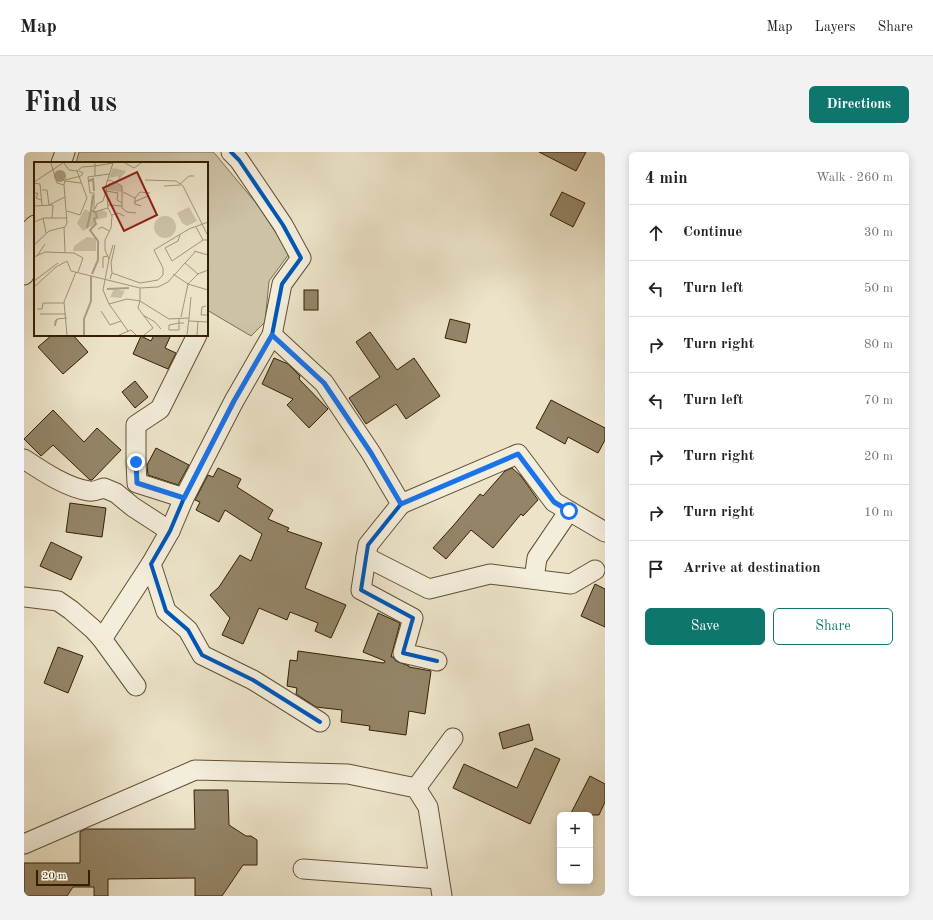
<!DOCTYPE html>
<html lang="en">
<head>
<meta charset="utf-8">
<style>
	body { margin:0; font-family:"Old Standard TT",serif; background:#f2f2f2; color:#222 }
	.controls { position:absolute; right:12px; bottom:12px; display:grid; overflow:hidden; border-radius:6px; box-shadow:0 2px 10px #0003 }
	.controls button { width:36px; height:36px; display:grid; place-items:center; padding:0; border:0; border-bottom:1px solid #e0e0e0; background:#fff; color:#222; font:20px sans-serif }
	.scale { position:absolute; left:12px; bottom:10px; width:54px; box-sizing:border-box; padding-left:4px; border:2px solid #341f01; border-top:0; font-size:11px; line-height:14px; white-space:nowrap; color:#341f01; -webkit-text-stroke:3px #f3eddb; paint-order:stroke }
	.stop { position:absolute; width:12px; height:12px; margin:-9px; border:3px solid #1a73e8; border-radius:50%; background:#fff }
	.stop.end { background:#1a73e8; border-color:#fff; box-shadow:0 1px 4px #0008 }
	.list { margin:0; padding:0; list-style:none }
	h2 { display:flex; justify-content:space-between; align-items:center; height:52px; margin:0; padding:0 16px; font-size:17px }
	h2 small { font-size:13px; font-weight:400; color:#767676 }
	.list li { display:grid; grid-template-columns:26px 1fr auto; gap:12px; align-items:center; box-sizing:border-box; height:56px; padding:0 16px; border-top:1px solid #e0e0e0 }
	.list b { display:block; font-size:15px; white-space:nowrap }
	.list em { font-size:13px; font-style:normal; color:#767676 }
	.actions { display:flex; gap:8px; padding:12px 16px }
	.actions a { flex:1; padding:9px 0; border:1px solid #0f766e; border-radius:6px; text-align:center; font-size:14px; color:#0f766e }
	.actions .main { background:#0f766e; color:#fff }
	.icon { flex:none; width:22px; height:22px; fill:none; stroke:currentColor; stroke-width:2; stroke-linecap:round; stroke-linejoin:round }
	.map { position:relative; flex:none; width:581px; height:744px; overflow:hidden; border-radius:6px }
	header { display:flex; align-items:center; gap:24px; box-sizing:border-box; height:56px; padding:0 20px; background:#fff; border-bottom:1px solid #e0e0e0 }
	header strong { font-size:19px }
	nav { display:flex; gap:22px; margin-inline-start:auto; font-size:14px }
	.intro { display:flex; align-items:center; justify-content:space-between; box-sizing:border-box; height:96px; padding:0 24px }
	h1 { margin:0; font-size:28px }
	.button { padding:10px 18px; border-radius:6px; background:#0f766e; color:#fff; font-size:14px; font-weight:700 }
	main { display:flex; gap:24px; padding:0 24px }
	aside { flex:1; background:#fff; border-radius:6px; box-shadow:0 2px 10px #0003 }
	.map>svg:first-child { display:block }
</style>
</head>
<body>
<header>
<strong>Map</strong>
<nav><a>Map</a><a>Layers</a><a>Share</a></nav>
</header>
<div class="intro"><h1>Find us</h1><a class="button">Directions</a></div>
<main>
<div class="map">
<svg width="581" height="744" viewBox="0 0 581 744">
	<rect width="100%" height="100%" fill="#ece3c8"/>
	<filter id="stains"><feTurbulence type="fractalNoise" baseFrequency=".005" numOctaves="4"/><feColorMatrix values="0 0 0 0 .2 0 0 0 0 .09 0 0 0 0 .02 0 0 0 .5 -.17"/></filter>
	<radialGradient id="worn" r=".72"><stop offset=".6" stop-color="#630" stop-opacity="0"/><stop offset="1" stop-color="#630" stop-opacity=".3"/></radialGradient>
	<polygon fill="#cdc2a6" stroke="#807054" points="55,0 189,0 192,3 237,57 265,102 245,129 241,170 227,184 183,158 183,11 52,11"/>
	<g fill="#948568" stroke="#341f01">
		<polygon points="515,0 562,0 552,19"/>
		<polygon points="538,40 561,51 549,75 526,63"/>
		<rect x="280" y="138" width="14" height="20"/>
		<polygon points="426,167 446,172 442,191 421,186"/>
		<polygon points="346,180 373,218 390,206 416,244 382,267 372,252 342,272 325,246 356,225 332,190"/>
		<polygon points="28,183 49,183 64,200 39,222 14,195"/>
		<polygon points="130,183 147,183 141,196 152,201 144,217 109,202 117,184 127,189"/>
		<polygon points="250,206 264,212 276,224 275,227 304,257 285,276 263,253 269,247 238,232"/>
		<polygon points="111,229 124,245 111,256 98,240"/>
		<polygon points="527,248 581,276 581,288 574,301 544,285 541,292 512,276"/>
		<polygon points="29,258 60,290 73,276 97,298 68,328 66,328 29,293 17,304 0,287"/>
		<polygon points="132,296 165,313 154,333 124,323 123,313"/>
		<polygon points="194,316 217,327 213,335 249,358 244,367 265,376 263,379 298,391 281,436 322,453 307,486 291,479 294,471 266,460 263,468 235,456 219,492 198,483 206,466 186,443 195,435 216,403 227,409 238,382 201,358 195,370 172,358 176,350 171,348 184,323 189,325"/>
		<polygon points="488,316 497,324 514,348 499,364 497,362 469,396 447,378 422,407 409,396 429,374 456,342 459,344 481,319"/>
		<polygon points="46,351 82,356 78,385 42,380"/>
		<polygon points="27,390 58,405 47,428 16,414"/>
		<polygon points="571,432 581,437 581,475 557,464"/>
		<polygon points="354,461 376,471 367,505 369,505 372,509 385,514 385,515 407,519 401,562 385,559 382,583 345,578 346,574 317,570 318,558 292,555 272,542 273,536 263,534 266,508 273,509 274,499 360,511 361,509 339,500"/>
		<polygon points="34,495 59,504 44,541 20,531"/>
		<polygon points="505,572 509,588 479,597 475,581"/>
		<polygon points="511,596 536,607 506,672 429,636 440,612 493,636"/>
		<polygon points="566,624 581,632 581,650 575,663 546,663"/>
		<polygon points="170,638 204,638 205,673 222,684 227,684 233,688 233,713 219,713 198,744 171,744 171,726 84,727 84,744 70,744 70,735 49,735 43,744 0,744 0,711 56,711 56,680 62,677 171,677"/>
	</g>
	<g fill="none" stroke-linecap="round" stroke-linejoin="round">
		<g stroke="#625033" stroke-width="21">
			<g id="minor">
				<polyline points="207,0 215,8 259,73 277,106 258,132 248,183 210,249 160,346 146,379 127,412 142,459 164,478 178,503 229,528 296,570"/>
				<polyline points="37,11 41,0"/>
				<polyline points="0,84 11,73"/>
				<polyline points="0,123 11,92"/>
				<polyline points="248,183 300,231 347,301 377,352 344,393 337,438 389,466 379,501 413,509"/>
				<path d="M 0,307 C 18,319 43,336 65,339 C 70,340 76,337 80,336 L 92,341 L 109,355 L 146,379"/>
				<polyline points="160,346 113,331 112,310 112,273 136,257 173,183"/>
				<polyline points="377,352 494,302 530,350 581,380"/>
				<polyline points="342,405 405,437 466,422 547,432 571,418"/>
				<polyline points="510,427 513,406 545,359"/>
				<polyline points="0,445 34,449 47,458 69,477 78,487 112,534"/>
				<polyline points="78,487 127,412"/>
				<polyline points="392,636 429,586"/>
				<polyline points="0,692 171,618 324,622 392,636 404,655 418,744"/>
				<polyline points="279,717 415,727"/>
			</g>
		</g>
		<use href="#minor" stroke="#f3eddb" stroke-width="19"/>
		<g stroke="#f3eddb" stroke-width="6">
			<g id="cycleway">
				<polyline points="207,0 215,8 259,73 277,106 258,132 248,183 210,249 160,346 146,379 127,412 142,459 164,478 178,503 229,528 296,570"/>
				<polyline points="248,183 300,231 347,301 377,352 344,393 337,438 389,466 379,501 413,509"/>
			</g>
		</g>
		<use href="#cycleway" stroke="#0057b8" stroke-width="4"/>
	</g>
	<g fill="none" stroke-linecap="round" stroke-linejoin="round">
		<polyline stroke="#1a73e8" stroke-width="5" points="112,310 113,331 160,346 210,249 248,183 300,231 347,301 377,352 494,302 530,350 545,359"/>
	</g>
	<g transform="translate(10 10)">
		<rect width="174" height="174" fill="#ece3c8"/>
		<path d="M 79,6 L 92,9 L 84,19 L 84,14 L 75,16 ZM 75,20 L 88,24 L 88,30 L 73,28 ZM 155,45 L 163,59 L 153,64 L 148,61 L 143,51 ZM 51,47 L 58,51 L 67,48 L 73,50 L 73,55 L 62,58 L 61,62 L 49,69 L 43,61 ZM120 65a11 11 0 1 1 22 0a11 11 0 1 1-22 0ZM 53,75 L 62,76 L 62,89 L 39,89 L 40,84 ZM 80,127 L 91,129 L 87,136 L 76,135 Z" fill="#cdc2a6"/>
		<path d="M20 14a6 6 0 1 1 12 0a6 6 0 1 1-12 0Z" fill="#ada084"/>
		<path fill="none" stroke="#ada084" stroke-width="2" d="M 55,19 L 59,17 L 60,29M 53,66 L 57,49M 58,112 L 64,98 L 64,79 L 56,68 L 62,62 L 60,57 L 63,55 L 62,51 L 57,48 L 59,33M 73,127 L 95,126M 50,173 L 50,157 L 57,139 L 57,114"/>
		<path fill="none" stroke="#a29578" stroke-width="1" d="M 30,1 L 35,8 L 43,9 L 48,5 L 61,4 L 61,14M 61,1 L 61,4 L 79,1M 79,1 L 72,23 L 74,46 L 78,54 L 77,66 L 71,78 L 71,88 L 75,97 L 69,128 L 75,142 L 94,169M 91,1 L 100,6 L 107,1M 111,18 L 142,19 L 149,24 L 174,74M 31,19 L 47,21M 73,19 L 76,18 L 88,24 L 88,46 L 93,50 L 102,51M 0,20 L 29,1M 0,21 L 6,22 L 8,43M 146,22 L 155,14 L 160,14M 30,23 L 31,18 L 47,14 L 49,11 L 45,9M 130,24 L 146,23M 8,28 L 13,28 L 15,43 L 31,35M 89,30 L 101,36 L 101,42 L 107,44M 0,31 L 4,31 L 2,36 L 7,38M 101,36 L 106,30 L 116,31M 100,40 L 114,34M 74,43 L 88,44M 0,44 L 19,43 L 18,56M 74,46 L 60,50 L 60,31 L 56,31 L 54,15 L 75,12M 61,47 L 63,42 L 69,39 L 72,29 L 84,31 L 83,38 L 88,41M 33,49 L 46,53 L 53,36 L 43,9M 78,53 L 84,51 L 90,54M 9,56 L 12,71M 0,60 L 10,56 L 33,56M 30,65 L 31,90M 162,65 L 169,78M 64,67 L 68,65 L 75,69M 146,73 L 144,79 L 131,86 L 138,99 L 169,78 L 174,78M 0,83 L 15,69 L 31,65 L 33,61 L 30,23 L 23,21 L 17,1M 160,89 L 174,93M 3,94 L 11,82M 0,95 L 11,90 L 40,91 L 49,96 L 44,110M 75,97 L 79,83M 151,101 L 164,112M 69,106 L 69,95 L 74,94M 78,111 L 77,101 L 81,83M 139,112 L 154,122 L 174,128M 76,117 L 78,111 L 106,121 L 124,118 L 129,113 L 129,106 L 120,88 L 155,67 L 174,60M 0,119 L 24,101M 0,125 L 22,105 L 33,99 L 37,109 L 106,126 L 124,125 L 134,120 L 161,90M 75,142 L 93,137 L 106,139 L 106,126M 172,144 L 168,145 L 167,153 L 174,153M 3,147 L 8,147 L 9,141 L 30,141M 67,149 L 76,163 L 87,159M 6,152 L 32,152M 109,153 L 121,160 L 127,167M 147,155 L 154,122 L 164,112 L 174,108M 145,156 L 145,168 L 135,168 L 135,163 L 145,161 L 150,161M 155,156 L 157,135M 23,157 L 21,164 L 21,159 L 23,157 L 33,156M 155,159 L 174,160M 33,173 L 30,140 L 42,110M 85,173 L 97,168 L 102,173M 110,173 L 119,166 L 104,146 L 106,139 L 135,157 L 155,156 L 153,173M 163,173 L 164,159"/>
		<path fill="#8f2418" fill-opacity="0.15" stroke="#8f2418" stroke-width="2" d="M 103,10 L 123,53 L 90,69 L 69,26 Z"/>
		<rect width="174" height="174" fill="none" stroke="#341f01" stroke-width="2"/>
	</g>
	<rect width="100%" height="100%" filter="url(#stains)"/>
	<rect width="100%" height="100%" fill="url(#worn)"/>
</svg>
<div class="controls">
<button>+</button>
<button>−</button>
</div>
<div class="scale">20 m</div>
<div class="stop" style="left:545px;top:359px"></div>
<div class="stop end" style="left:112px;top:310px"></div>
</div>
<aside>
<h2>4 min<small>Walk · 260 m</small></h2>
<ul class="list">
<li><svg class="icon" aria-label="ahead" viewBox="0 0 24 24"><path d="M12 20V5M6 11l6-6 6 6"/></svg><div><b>Continue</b></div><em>30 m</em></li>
<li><svg class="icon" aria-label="left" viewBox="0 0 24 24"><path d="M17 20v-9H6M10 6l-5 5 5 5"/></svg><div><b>Turn left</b></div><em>50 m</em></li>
<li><svg class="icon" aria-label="right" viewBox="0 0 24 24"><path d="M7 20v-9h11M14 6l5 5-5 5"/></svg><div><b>Turn right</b></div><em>80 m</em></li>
<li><svg class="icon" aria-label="left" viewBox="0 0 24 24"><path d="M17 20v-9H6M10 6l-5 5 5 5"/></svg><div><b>Turn left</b></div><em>70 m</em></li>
<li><svg class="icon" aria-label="right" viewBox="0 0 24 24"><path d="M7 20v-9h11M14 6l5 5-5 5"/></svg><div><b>Turn right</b></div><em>20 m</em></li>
<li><svg class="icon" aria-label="right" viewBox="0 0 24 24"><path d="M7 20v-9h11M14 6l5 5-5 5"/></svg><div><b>Turn right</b></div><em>10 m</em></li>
<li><svg class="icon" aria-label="arrive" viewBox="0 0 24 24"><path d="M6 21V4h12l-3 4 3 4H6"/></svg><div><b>Arrive at destination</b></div></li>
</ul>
<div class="actions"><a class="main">Save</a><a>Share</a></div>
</aside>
</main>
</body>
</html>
